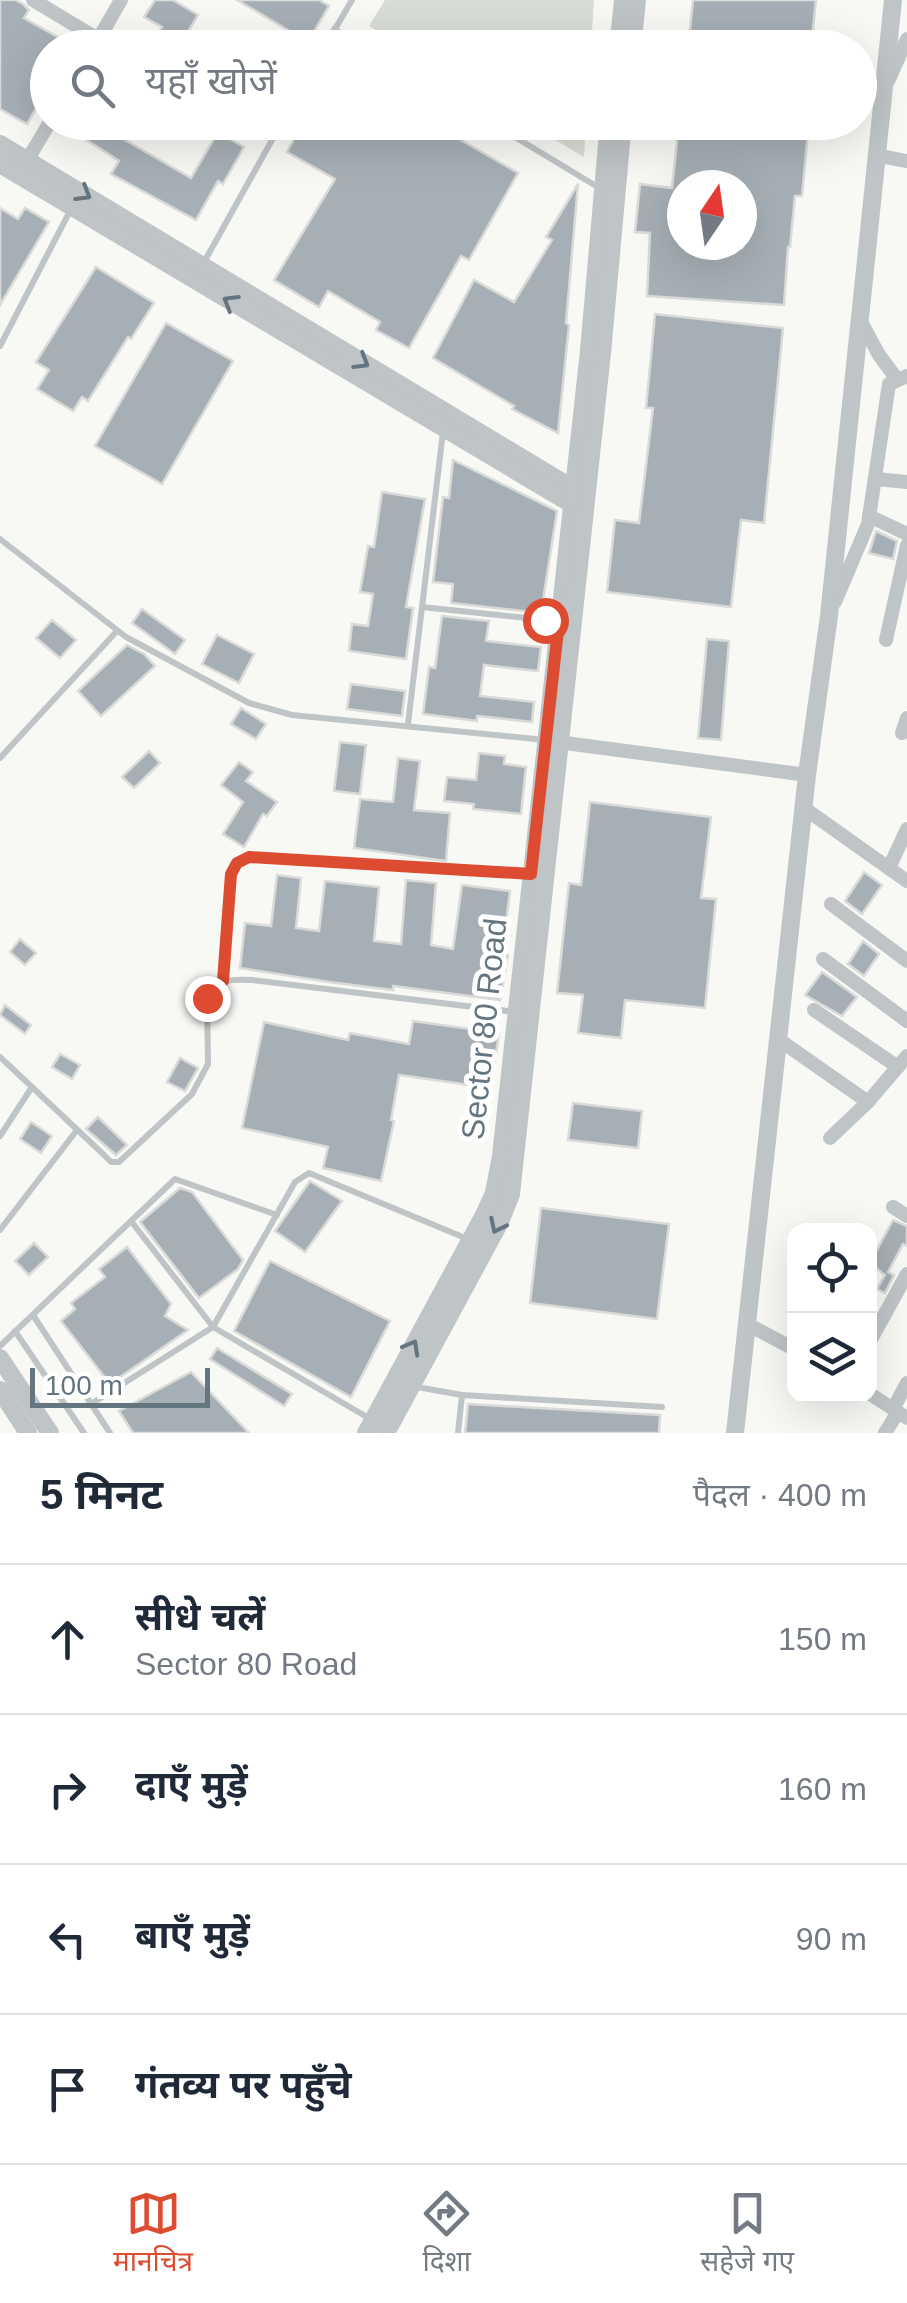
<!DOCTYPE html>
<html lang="hi">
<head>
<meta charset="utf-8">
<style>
	body { margin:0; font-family:Helvetica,"Noto Sans Devanagari",sans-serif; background:#f2f2f3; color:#1f2937 }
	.controls { position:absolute; right:30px; bottom:30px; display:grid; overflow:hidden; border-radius:20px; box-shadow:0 10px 40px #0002 }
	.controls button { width:90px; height:90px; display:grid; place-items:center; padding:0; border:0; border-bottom:2px solid #e0e1e3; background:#fff; color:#1f2937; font:50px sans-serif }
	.compass { position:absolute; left:667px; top:170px; width:90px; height:90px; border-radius:50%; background:#fff; box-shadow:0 10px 40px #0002; rotate:13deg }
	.scale { position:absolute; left:30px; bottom:25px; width:180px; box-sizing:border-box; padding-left:10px; border:5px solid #64757f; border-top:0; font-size:28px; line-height:35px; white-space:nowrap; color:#64757f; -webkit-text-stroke:8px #fff; paint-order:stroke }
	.stop { position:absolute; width:30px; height:30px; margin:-22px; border:8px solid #dd4c30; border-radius:50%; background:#fff }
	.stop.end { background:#dd4c30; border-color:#fff; box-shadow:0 2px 10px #0008 }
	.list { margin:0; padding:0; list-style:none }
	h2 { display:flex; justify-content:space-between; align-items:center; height:130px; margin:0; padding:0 40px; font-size:42px }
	h2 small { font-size:32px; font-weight:400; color:#747a83 }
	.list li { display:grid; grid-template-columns:65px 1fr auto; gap:30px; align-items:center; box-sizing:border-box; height:150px; padding:0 40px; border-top:2px solid #e0e1e3 }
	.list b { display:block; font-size:38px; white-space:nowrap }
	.list p { margin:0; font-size:32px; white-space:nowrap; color:#747a83 }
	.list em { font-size:32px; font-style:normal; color:#747a83 }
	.icon { flex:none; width:55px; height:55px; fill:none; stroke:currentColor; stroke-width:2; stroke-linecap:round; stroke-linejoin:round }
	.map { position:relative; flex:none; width:907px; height:1433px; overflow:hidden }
	.search { position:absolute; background:#fff; box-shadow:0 10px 40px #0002; left:30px; right:30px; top:30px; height:110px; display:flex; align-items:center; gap:25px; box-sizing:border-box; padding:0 35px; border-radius:55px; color:#747a83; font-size:38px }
	.sheet { height:730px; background:#fff }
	nav { display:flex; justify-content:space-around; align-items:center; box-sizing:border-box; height:140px; border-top:2px solid #e0e1e3; background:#fff; font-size:28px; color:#747a83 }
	nav a { display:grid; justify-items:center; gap:5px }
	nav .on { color:#dd4c30 }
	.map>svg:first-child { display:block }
</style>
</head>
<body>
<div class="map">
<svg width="907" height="1433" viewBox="0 0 907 1433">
	<rect width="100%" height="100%" fill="#f8f8f5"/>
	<g fill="#d8ddd5">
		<polygon points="385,0 594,0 591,47 404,47 369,26"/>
		<polygon points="527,123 586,123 584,157"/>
	</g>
	<g fill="#a6afb5" stroke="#dadad8" stroke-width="2.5" fill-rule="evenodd">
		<polygon points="0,0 15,0 23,4 29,10 24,18 77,48 48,48 48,88 27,124 0,109"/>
		<polygon points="155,0 173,0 198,15 183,40 173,34 166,48 150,48 162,27 144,17"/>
		<polygon points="237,0 319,0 329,6 308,42"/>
		<polygon points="693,0 816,0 811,48 688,48"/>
		<polygon points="82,122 104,122 124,135 122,138 191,178 218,132 244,147 223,184 218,181 196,220 111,174 119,161 76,133"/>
		<polygon points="303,122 430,122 518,173 469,260 461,256 409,348 376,330 380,322 328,291 319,307 274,280 335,179 287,152"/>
		<path d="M 679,122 L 809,122 L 802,196 L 795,196 L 790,247 L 788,247 L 784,305 L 647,296 L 650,233 L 635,232 L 640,184 L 672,188 ZM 682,185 L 742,185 L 742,248 L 682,245 Z"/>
		<polygon points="578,184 566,323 569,325 558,433 512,409 514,406 433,358 474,280 514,302 552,240 546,237"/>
		<polygon points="0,208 18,219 25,208 49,222 0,305"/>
		<polygon points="96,267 154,303 131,339 128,337 88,401 82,397 73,411 37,389 49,370 36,362"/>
		<polygon points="655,314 783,328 764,523 741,520 731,607 607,592 615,520 639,523 653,408 646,408"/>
		<polygon points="166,323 233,361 162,484 95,446"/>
		<polygon points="453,460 557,511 541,613 451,603 453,584 433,582 443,497 449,498"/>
		<polygon points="382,492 425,499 406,607 413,608 406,659 349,651 352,624 368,626 373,594 360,592 368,546 374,547"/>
		<polygon points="876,531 897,541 893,559 869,553"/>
		<polygon points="142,609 185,640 175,654 132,623"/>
		<polygon points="442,616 489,621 486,641 541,647 538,671 484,665 480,696 534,702 532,722 477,716 477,721 423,714 429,667 435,668"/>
		<polygon points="52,620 76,640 60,658 36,638"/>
		<polygon points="217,635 254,654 239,683 202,664"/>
		<polygon points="707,639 729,641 721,740 698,738"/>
		<polygon points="127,645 144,654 155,666 101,716 78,691"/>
		<polygon points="351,684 405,691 402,716 347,709"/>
		<polygon points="241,708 266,724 256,739 231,724"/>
		<polygon points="340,742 366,745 360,794 334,791"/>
		<polygon points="149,751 160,763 134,788 122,777"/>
		<polygon points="479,753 505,756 504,764 526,767 521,814 473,809 474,804 444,801 447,777 476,780"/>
		<polygon points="398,758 420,761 414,810 450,813 446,861 354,848 360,799 393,802"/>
		<polygon points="239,762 253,772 246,781 277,802 267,816 263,814 244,847 223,834 243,802 221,785"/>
		<polygon points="590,802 711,817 701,898 716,899 705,1008 625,1000 621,1038 578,1033 583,995 557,993 569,883 581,885"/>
		<polygon points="864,872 882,885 862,914 845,901"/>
		<polygon points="277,875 301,878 296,928 319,931 325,881 379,887 374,941 401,944 406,880 436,883 431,945 453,949 462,885 510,891 502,954 508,955 500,1000 393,986 393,990 329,982 240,968 245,923 271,926"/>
		<polygon points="20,939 36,953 25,965 10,952"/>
		<polygon points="863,941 879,954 864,976 848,964"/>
		<polygon points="822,972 857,997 842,1016 805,995"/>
		<polygon points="5,1005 31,1025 25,1034 0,1015"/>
		<polygon points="413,1021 499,1033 491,1088 399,1075 391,1120 394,1121 381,1181 323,1168 328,1147 242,1128 264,1022 348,1040 350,1033 409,1044"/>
		<polygon points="60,1054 80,1065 72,1079 52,1067"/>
		<polygon points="180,1058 198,1068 185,1091 167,1082"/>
		<polygon points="573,1103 642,1111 638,1148 568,1140"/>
		<polygon points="98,1117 127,1145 116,1155 86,1129"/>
		<polygon points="31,1122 52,1136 41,1153 20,1139"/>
		<polygon points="310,1181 342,1201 305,1252 275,1231"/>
		<polygon points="180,1188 192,1192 243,1260 238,1269 199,1298 140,1222"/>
		<polygon points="541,1208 669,1224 657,1319 530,1303"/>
		<polygon points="893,1220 907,1226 907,1246 903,1244 888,1272 894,1275 885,1293 877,1289 885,1275 870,1263"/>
		<polygon points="34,1243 48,1257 29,1275 15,1261"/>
		<polygon points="127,1247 171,1304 165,1316 188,1330 110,1384 61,1321 75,1309 71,1303 105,1277 99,1269"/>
		<polygon points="270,1261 390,1321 351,1397 234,1331"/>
		<polygon points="217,1348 292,1394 284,1406 210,1359"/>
		<polygon points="191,1372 249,1433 133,1433 119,1411"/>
		<polygon points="468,1404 660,1415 659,1433 465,1433"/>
	</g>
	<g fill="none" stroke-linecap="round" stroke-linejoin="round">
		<g stroke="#bfc4c7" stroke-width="6">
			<polyline points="334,29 365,48"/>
			<polyline points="324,48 352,0"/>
			<polyline points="490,122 601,189"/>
			<polyline points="203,264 282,122"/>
			<polyline points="0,346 71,209"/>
			<polyline points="0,539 126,637 249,703 292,715 545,740"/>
			<polyline points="422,607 555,621"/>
			<polyline points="408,724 443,432"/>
			<polyline points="0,758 117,631"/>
			<polyline points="223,981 231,874 237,863 249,857 529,874"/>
			<path d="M 0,1057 L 103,1154 L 111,1162 L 119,1162 L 192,1094 L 208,1064 L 207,999 C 215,978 233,979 252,980 L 515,1012"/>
			<polyline points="0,1136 32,1087"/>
			<polyline points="131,1221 213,1327 295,1182 309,1173 470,1240"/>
			<polyline points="0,1230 77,1130"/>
			<polyline points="33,1315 110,1433"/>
			<polyline points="15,1331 84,1433"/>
			<polyline points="0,1346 175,1179 277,1215"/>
			<polyline points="417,1387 462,1395 458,1433"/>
			<polyline points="462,1395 662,1407"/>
			<polyline points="91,1404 213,1327 372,1420"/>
		</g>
		<g stroke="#bfc4c7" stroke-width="14">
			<polyline points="33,0 98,39"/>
			<polyline points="94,47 121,0"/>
			<polyline points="888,81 907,39"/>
			<polyline points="875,155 907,161"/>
			<polyline points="22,169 50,122"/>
			<polyline points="859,318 879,355 896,378"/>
			<polyline points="876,479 907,482"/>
			<polyline points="869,516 907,534"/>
			<polyline points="835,602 868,524 889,384 907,376"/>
			<polyline points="886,640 907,545"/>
			<polyline points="902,733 907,718"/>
			<polyline points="550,741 807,775"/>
			<polyline points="804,808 907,881"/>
			<polyline points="889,868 907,829"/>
			<polyline points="831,904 907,961"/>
			<polyline points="823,959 907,1021"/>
			<polyline points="814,1010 898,1067"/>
			<polyline points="778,1039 868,1102"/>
			<polyline points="830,1138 868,1102 907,1056"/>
			<polyline points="893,1207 907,1216"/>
			<polyline points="747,1324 794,1349"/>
			<polyline points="870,1341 907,1274"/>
			<polyline points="870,1394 907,1418"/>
			<polyline points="893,1409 907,1383"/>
			<polyline points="885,1433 898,1412"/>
		</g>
		<g stroke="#bfc4c7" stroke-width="18">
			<polyline points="618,48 623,0"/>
			<polyline points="632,48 637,0"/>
			<polyline points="0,144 582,494"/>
			<polyline points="0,164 580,509"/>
			<polyline points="0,1358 50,1433"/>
			<polyline points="0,1390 28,1433"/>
			<polyline points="366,1433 484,1215 494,1193 501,1156 589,351 609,122"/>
			<polyline points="386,1433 500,1222 511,1194 602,353 623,122"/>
			<polyline points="735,1433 807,775 829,616 893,0"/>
		</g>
	</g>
	<defs><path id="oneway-chevron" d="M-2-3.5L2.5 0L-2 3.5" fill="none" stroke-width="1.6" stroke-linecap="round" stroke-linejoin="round" transform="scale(2.5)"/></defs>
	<g stroke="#64757f">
		<use href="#oneway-chevron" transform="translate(84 194) rotate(31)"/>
		<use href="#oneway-chevron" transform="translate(230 302) rotate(-149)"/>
		<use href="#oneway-chevron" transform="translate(362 362) rotate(31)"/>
		<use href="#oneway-chevron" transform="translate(497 1226) rotate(116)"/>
		<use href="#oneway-chevron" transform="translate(412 1347) rotate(-61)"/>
	</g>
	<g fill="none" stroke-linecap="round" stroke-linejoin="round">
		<polyline stroke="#dd4c30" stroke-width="12" points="207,998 210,991 223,981 231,874 237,863 249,857 531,874 559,621 545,620"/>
	</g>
	<g text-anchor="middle" stroke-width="10" stroke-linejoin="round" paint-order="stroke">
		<g font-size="32" fill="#64757f" stroke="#fff">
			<text transform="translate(484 1029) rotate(-84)" y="11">Sector 80 Road</text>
		</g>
	</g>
</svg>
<div class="controls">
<button><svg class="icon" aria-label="locate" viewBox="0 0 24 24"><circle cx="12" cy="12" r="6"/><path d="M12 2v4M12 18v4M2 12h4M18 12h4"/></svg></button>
<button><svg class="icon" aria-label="layers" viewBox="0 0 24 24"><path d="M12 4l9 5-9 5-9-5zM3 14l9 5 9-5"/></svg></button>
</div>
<svg class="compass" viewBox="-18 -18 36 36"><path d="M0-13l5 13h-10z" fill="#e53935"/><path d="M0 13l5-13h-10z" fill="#747a83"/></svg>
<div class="scale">100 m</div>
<div class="stop" style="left:545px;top:620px"></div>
<div class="stop end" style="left:207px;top:998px"></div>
<div class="search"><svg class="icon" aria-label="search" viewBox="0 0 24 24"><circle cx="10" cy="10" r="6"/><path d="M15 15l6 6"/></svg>यहाँ खोजें</div>
</div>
<section class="sheet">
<h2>5 मिनट<small>पैदल · 400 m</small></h2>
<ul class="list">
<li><svg class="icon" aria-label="ahead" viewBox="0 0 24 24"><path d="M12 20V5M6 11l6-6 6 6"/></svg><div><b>सीधे चलें</b><p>Sector 80 Road</p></div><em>150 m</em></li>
<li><svg class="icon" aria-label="right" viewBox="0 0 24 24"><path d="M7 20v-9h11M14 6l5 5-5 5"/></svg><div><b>दाएँ मुड़ें</b></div><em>160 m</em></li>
<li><svg class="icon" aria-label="left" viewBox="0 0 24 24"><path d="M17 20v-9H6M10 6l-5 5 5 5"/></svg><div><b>बाएँ मुड़ें</b></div><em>90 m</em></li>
<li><svg class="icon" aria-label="arrive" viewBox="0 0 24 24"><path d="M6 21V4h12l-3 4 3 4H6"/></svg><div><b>गंतव्य पर पहुँचे</b></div></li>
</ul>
</section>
<nav>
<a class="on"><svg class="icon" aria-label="map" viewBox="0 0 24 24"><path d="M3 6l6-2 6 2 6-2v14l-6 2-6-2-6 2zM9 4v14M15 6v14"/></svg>मानचित्र</a>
<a><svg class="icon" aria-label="directions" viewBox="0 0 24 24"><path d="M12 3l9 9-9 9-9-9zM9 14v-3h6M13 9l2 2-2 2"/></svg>दिशा</a>
<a><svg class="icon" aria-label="saved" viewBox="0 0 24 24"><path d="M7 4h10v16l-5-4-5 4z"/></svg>सहेजे गए</a>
</nav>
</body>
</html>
